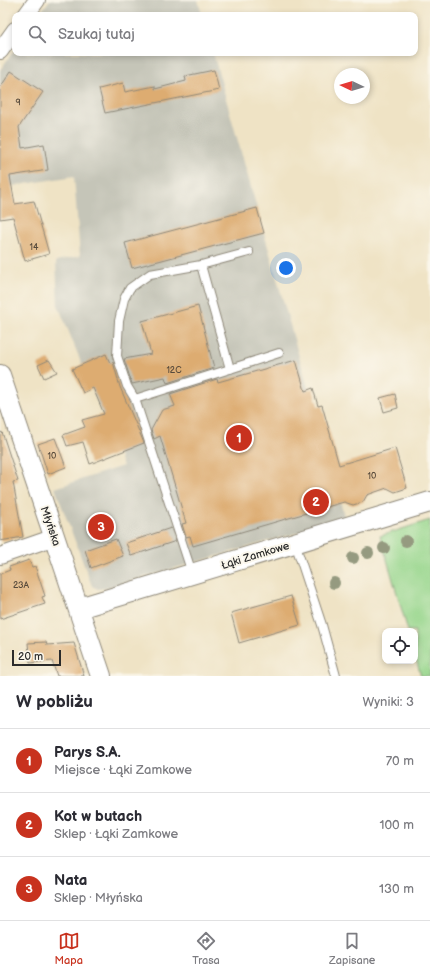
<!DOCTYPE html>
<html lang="pl">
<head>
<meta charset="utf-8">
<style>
	body { margin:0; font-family:"Balsamiq Sans",sans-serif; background:#f7f7f7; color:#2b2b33 }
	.controls { position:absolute; right:12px; bottom:12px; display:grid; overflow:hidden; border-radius:8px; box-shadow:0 2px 6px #0003 }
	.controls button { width:36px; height:36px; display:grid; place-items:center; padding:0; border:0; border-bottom:1px solid #e1e1e2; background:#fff; color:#2b2b33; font:20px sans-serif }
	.compass { position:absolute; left:334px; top:68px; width:36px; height:36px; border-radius:50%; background:#fff; box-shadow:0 2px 6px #0003; rotate:274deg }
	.scale { position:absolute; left:12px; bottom:10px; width:49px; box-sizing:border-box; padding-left:4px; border:2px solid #2b2b2b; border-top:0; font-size:11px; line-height:14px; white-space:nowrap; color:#2b2b2b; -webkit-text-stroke:3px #fbf7ec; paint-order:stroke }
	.you { position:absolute; left:286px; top:268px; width:14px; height:14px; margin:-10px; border:3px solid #fff; border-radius:50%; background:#1a73e8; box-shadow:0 0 0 6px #1a73e833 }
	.badge { display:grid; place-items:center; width:26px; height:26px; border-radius:50%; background:#c8321e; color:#fff; font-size:13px; font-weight:700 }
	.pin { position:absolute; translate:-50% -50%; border:2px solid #fff; box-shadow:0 1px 4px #0006 }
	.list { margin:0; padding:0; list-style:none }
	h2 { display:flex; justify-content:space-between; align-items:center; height:52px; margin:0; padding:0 16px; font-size:17px }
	h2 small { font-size:13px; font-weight:400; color:#7c7c81 }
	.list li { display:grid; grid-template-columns:26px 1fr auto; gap:12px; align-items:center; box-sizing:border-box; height:64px; padding:0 16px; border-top:1px solid #e1e1e2 }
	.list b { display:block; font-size:15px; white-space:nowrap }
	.list p { margin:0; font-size:13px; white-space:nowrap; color:#7c7c81 }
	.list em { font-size:13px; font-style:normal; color:#7c7c81 }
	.icon { flex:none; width:22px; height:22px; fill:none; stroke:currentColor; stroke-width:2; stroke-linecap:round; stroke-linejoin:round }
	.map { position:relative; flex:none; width:430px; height:676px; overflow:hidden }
	.search { position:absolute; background:#fff; box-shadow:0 2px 6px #0003; left:12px; right:12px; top:12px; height:44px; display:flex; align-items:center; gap:10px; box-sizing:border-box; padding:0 14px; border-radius:8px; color:#7c7c81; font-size:15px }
	.sheet { height:244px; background:#fff }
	nav { display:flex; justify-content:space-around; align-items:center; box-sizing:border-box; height:56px; border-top:1px solid #e1e1e2; background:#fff; font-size:11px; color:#7c7c81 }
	nav a { display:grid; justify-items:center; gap:2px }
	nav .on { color:#c8321e }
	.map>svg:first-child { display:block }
</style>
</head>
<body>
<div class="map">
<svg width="430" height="676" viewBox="0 0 430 676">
	<rect width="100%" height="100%" fill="#fbf7ec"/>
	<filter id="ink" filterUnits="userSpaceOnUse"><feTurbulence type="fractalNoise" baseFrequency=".025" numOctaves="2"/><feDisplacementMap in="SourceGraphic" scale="8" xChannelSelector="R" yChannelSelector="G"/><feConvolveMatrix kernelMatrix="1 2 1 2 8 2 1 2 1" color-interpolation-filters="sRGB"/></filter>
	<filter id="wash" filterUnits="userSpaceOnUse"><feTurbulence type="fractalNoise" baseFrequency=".012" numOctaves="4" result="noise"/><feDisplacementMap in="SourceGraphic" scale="16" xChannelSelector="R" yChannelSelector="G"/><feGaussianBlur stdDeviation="0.9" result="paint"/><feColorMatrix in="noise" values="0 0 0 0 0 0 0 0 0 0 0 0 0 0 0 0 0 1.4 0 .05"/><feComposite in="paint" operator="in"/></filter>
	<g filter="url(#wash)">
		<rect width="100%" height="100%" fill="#efe3c5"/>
		<g fill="#c5c5b8">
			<polygon points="50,0 198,0 202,15 38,15"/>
			<polygon points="15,49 15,53 213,53 345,519 106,588 98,589 92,586 55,488 123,466 58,305 56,261 80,256 74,176 0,188 0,70"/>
		</g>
		<polygon fill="#97d68c" stroke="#61805c" points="430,520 430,676 421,676 415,656 415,631 408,631 380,536"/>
		<g id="blocks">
			<g fill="#ddac71">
				<polygon points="214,70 219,90 105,113 99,89 123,83 125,92 155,86 155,89 186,81 185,76"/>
				<polygon points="11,71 43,92 19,127 22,148 44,144 48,170 10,176 15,204 34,201 49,254 25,261 13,217 0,219 0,88"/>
				<polygon points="257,208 264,233 132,268 125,243"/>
				<polygon points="198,306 214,368 167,383 165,377 132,384 124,359 151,354 142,321"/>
				<polygon points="106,354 110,363 113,362 120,387 144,443 90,464 83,442 67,446 63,435 85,427 82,420 104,414 93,388 83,393 72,369"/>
				<polygon points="49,360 57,372 44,378 38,365"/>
				<polygon points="296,360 305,391 313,388 318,406 322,405 339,465 395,448 407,488 395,492 387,488 367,495 363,502 353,505 344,502 193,546 190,536 186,537 182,524 186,523 160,436 154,439 151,430 162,410 175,406 170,394 217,379 218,382"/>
				<polygon points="395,394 398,408 384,412 380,398"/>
				<polygon points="2,432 18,481 13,482 23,537 0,541 0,433"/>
				<polygon points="55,438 66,467 48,474 38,444"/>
				<polygon points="171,528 176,541 131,556 126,543"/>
				<polygon points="116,539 123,556 91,568 85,550"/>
				<polygon points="29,560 32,567 35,566 45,596 42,597 45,604 0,619 0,574 10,570 9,567"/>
				<polygon points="291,596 300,625 239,643 231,613"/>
				<polygon points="46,642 47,645 74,643 84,676 57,676 52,661 30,663 28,643"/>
			</g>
		</g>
	</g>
	<g filter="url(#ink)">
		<use href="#blocks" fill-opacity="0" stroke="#8d8778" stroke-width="1"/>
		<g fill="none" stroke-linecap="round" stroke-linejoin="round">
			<g stroke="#8d8778" stroke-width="10">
				<g id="service">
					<polyline points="201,265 249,252"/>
					<polyline points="230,369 279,353"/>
					<polyline points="135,399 230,369 201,265 150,274 130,288 124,299 119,321 117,356 127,386 135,399 192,573"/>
					<polyline points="295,543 322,625 336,676"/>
				</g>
			</g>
			<g stroke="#8d8778" stroke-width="18">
				<g id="minor">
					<polyline points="26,15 37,0"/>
					<polyline points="0,51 15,30"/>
					<polyline points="0,556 55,537"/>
				</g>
			</g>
			<g stroke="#8d8778" stroke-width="22">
				<g id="tertiary">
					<polyline points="0,375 101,676"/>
					<polyline points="79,608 430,502"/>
				</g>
			</g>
			<use href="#service" stroke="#fff" stroke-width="8"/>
			<use href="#minor" stroke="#fff" stroke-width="16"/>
			<use href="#tertiary" stroke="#fff" stroke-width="20"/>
		</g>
		<g fill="#959a80">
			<circle cx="406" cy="541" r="6"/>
			<circle cx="384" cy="548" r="6"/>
			<circle cx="368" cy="553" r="6"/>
			<circle cx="353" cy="558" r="6"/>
			<circle cx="334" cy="583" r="6"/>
		</g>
	</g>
	<g text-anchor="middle" stroke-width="4" stroke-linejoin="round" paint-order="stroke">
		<g font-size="9" fill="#584b3c">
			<text x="18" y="105">9</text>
			<text x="34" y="250">14</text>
			<text x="174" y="373">12C</text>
			<text x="52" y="459">10</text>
			<text x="372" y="479">10</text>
			<text x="21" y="588">23A</text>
		</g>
		<g font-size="11" fill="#2b2b2b" stroke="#fbf7ec">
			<text transform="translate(51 526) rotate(71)" y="4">Młyńska</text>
			<text transform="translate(255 555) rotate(-17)" y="4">Łąki Zamkowe</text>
		</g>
	</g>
</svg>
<div class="controls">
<button><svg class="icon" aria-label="locate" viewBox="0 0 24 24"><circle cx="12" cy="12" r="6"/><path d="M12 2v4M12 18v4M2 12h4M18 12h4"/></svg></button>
</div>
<svg class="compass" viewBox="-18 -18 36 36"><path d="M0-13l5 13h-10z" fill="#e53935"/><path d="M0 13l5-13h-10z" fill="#7c7c81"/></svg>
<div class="scale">20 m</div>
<div class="you"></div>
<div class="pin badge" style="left:239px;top:438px">1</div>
<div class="pin badge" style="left:316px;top:502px">2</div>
<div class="pin badge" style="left:101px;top:527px">3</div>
<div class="search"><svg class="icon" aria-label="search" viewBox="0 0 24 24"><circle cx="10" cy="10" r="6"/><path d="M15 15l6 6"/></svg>Szukaj tutaj</div>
</div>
<section class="sheet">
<h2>W pobliżu<small>Wyniki: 3</small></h2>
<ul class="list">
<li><span class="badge">1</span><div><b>Parys S.A.</b><p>Miejsce · Łąki Zamkowe</p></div><em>70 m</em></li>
<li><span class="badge">2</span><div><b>Kot w butach</b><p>Sklep · Łąki Zamkowe</p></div><em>100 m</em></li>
<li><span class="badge">3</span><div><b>Nata</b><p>Sklep · Młyńska</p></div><em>130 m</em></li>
</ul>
</section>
<nav>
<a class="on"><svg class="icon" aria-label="map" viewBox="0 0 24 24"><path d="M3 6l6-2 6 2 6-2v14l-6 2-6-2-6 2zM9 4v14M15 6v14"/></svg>Mapa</a>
<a><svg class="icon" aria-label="directions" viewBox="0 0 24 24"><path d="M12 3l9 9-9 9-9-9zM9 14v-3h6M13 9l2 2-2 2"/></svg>Trasa</a>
<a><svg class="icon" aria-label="saved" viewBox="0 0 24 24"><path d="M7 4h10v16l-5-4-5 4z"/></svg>Zapisane</a>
</nav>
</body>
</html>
